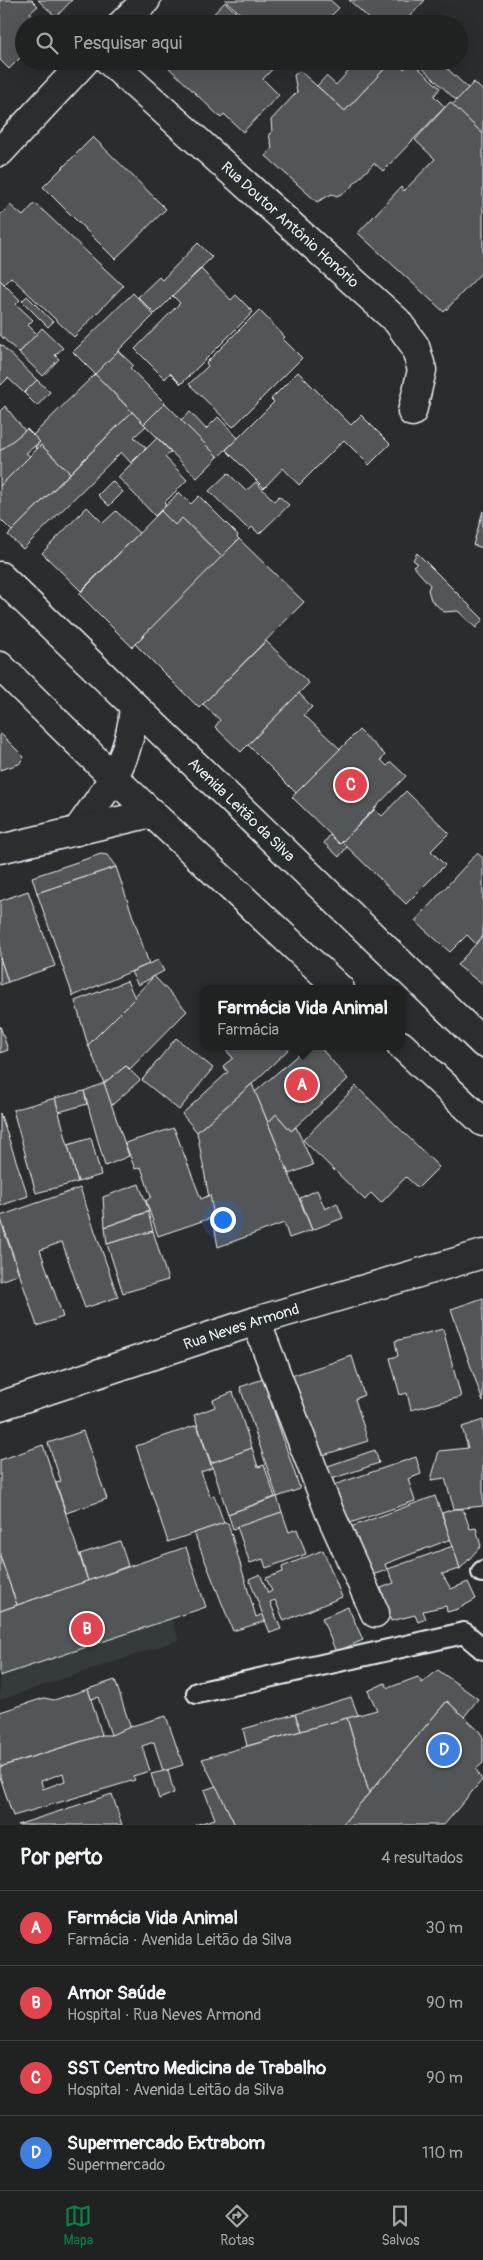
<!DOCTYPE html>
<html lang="pt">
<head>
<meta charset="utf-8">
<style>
	body { margin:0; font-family:Pangolin,sans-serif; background:#2d2f2f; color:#f1f3f6 }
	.you { position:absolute; left:222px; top:1219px; width:18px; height:18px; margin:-12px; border:4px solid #fff; border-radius:50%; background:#1a73e8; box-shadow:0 0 0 8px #1a73e833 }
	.badge { display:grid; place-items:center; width:32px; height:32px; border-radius:50%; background:#0b8043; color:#fff; font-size:16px; font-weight:700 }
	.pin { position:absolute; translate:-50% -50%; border:2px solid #fff; box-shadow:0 1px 5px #0006 }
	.popup { position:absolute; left:200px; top:985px; width:205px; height:65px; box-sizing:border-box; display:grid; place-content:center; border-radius:10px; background:#202222; filter:drop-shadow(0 1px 4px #0005); font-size:16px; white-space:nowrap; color:#a2a4a5 }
	.popup b { font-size:19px; color:#f1f3f6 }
	.popup::after { content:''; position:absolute; left:50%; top:100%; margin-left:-10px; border:10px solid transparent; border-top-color:#202222 }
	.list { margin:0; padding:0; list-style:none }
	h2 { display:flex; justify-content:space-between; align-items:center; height:65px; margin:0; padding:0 20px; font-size:21px }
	h2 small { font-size:16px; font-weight:400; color:#a2a4a5 }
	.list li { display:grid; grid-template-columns:32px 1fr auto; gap:15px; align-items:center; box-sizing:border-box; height:75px; padding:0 20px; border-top:1px solid #3d3f40 }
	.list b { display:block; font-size:19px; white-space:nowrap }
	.list p { margin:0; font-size:16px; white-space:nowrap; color:#a2a4a5 }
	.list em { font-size:16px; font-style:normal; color:#a2a4a5 }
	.icon { flex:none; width:28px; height:28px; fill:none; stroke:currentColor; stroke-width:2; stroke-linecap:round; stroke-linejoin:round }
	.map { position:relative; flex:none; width:483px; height:1825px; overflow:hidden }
	.search { position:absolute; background:#202222; box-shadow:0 5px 20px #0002; left:15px; right:15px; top:15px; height:55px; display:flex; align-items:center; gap:12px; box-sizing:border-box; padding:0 18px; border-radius:28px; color:#a2a4a5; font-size:19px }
	.sheet { height:365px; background:#202222 }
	nav { display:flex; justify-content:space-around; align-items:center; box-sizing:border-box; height:70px; border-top:1px solid #3d3f40; background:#202222; font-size:14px; color:#a2a4a5 }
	nav a { display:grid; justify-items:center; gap:2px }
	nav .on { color:#0b8043 }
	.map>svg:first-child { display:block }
</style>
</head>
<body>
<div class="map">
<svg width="483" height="1825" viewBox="0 0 483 1825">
	<rect width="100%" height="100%" fill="#2a2d2e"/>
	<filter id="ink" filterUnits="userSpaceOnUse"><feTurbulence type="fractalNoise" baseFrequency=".02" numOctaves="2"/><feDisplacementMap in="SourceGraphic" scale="10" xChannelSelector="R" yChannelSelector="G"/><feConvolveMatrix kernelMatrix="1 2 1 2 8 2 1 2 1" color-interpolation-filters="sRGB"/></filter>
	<g filter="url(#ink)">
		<polygon fill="#363a3b" points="186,1547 206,1607 171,1618 179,1640 0,1700 0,1611"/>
		<g fill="#535759" stroke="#e8f1f8" fill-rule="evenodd">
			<polygon points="0,0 32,0 38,6 30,13 41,24 24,24 24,54 9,69 0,60"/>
			<polygon points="38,0 72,0 56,17"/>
			<polygon points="225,0 330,0 339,8 326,21 329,24 252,24"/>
			<polygon points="349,0 425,0 403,24 375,24"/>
			<polygon points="225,2 248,24 204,24"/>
			<polygon points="168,61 280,61 263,79 279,95 243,132 224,114 221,118 165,64"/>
			<polygon points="354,61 392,61 345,111 317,86 326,76 336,85 356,63"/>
			<polygon points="392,61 396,61 404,69 412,62 440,88 434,96 445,107 383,171 374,163 347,191 337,196 332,194 317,202 266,156 272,148 269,134 272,132 271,120 297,92 294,75 300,71 345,111"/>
			<polygon points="415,61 439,61 468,88 457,101"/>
			<polygon points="474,82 483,91 483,134 452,105"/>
			<polygon points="450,102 483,134 483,271 444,312 358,233 401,187 404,191 435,159 415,140"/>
			<polygon points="93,137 166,209 115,259 43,187"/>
			<polygon points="35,203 123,286 74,337 11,277 4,284 0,280 0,215 10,205 23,216"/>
			<polygon points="198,243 212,257 155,314 138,297 159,277 162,280"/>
			<polygon points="201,269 231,300 236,295 253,312 181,384 170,373 165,379 135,349 180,303 173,296"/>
			<polygon points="0,280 20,300 16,304 33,320 28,325 37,334 19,353 0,335"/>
			<polygon points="133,293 154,315 95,374 73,352"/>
			<polygon points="27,296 53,322 48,327 22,301"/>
			<polygon points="259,310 285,337 283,339 302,358 233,427 189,384 208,366 206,363"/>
			<polygon points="42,328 63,348 55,355 59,359 43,376 19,353"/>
			<polygon points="0,344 37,380 24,393 8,378 0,386"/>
			<polygon points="118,351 133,365 130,368 165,403 144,424 95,374"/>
			<polygon points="298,372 351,425 361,415 390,444 369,465 344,440 299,485 283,468 264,488 226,450 274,402 271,399"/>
			<polygon points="95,374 132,412 70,473 41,445 37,449 35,447 40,442 33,435"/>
			<polygon points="37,380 50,392 37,406 24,393"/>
			<polygon points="165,403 218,457 197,478 144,424"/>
			<polygon points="5,406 25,431 0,451 0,411"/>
			<polygon points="132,412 146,426 134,437 146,448 131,463 121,452 23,549 8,535"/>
			<polygon points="190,412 206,429 218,417 238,438 218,457 181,420"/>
			<polygon points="27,429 40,442 26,453 30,456 0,486 0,451"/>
			<polygon points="157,438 171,452 165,457 187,480 164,503 166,505 155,516 118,477"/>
			<polygon points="41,445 70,473 12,531 0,519 0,486"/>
			<polygon points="228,473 246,491 256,482 274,501 279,496 289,505 259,534 252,527 249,530 209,491"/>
			<polygon points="112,481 123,492 109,506 98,495"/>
			<polygon points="179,492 191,504 199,496 238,535 237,537 239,539 222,557 182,518 175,525 161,511"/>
			<polygon points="87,507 103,523 116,511 139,533 81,591 42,553"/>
			<polygon points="161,511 175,525 182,518 222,557 132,647 79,594"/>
			<polygon points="483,511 483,548 473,545"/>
			<polygon points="239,539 304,602 199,708 135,644"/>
			<polygon points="417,553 483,619 476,628 458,611 444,612 431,600 428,590 430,585 413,566 417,563 413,560"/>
			<polygon points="266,641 309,683 241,752 215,727 220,720 203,704"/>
			<polygon points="299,693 312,707 304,715 340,749 296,793 248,745"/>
			<polygon points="359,730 385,755 381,760 387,766 391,762 406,776 340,844 292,797"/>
			<polygon points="0,733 24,757 19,764 0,770"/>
			<polygon points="406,791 449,833 431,851 445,865 406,904 342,842 375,809 382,816"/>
			<polygon points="330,835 340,844 342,842 347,847 339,857 324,843"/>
			<polygon points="477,853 483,858 483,936 476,944 467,935 450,952 415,921"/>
			<polygon points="101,854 107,855 116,867 37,893 32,877"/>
			<polygon points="116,867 149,964 73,996 37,893"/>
			<polygon points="28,891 55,966 8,982 0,958 0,901"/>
			<polygon points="483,936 483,985 457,965"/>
			<polygon points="0,958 8,982 0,985"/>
			<polygon points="158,960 164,971 138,985 131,972"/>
			<polygon points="154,976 187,1011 130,1069 126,1066 104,1083 88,1045"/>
			<polygon points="127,981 135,998 88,1045 75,1001"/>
			<polygon points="0,1026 8,1050 0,1053"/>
			<polygon points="176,1038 213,1068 179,1110 142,1080"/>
			<polygon points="222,1046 292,1046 252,1084 197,1132 182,1114 228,1072 223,1066 233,1058"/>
			<polygon points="308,1046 319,1046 348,1079 291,1131 276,1114 268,1123 255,1092"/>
			<polygon points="126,1066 140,1080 111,1106 104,1083"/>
			<polygon points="104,1083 129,1156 105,1166 84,1091"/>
			<polygon points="252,1084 312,1230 289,1238 284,1223 218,1247 197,1132"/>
			<polygon points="356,1086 439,1167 418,1188 406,1177 381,1203 371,1193 365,1200 303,1140"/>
			<polygon points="84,1091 87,1104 59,1112 55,1098"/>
			<polygon points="55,1098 78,1182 36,1193 13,1110"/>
			<polygon points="0,1113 28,1196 0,1206"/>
			<polygon points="276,1114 291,1131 296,1127 313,1165 289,1174 268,1123"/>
			<polygon points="174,1128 201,1199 210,1195 214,1217 158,1236 146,1201 151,1197 141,1167 135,1169 125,1143"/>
			<polygon points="91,1138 101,1175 78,1182 68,1145"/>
			<polygon points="139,1184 149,1211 105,1227 103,1197"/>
			<polygon points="80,1188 118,1297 85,1308 62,1242 40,1250 63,1317 37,1326 0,1216"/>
			<polygon points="317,1190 325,1209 337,1203 343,1218 312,1230 300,1198"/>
			<polygon points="148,1212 153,1231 107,1244 105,1227"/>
			<polygon points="0,1219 19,1274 0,1281"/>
			<polygon points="153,1231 168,1280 123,1293 107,1244"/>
			<polygon points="483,1298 483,1402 451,1309"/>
			<polygon points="443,1329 461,1397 411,1410 407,1393 400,1395 390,1358 398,1356 395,1341"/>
			<polygon points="352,1356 364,1395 355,1399 368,1441 317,1457 291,1376"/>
			<polygon points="263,1379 300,1489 277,1497 240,1387"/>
			<polygon points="233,1392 252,1448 211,1463 194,1415 215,1407 213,1400"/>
			<polygon points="483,1420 483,1506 454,1509 445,1478 431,1480 439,1451 468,1448 462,1427"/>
			<polygon points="197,1425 212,1468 201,1472 210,1496 214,1495 224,1523 168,1542 136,1446"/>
			<polygon points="83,1431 107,1499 66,1513 56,1483 61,1481 48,1443"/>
			<polygon points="43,1445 88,1581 17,1605 0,1556 0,1460"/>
			<polygon points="252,1448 258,1467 264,1465 275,1497 228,1514 211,1463"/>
			<polygon points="375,1450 379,1463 323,1482 319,1469"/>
			<polygon points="416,1457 421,1474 408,1479 415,1501 341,1526 328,1487"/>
			<polygon points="435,1496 451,1539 385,1564 387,1570 363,1578 345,1529"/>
			<polygon points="277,1497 282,1512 233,1529 228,1514"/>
			<polygon points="454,1509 463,1509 470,1529 476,1528 481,1546 460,1569 442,1513"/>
			<polygon points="282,1512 289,1532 297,1529 306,1554 266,1568 263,1559 250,1563 237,1527"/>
			<polygon points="224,1523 228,1523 256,1617 263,1614 266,1621 233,1631 194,1533"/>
			<polygon points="120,1541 128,1566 88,1581 80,1554"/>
			<polygon points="453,1546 460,1569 442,1574 451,1589 468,1582 476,1599 458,1609 447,1612 446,1606 423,1611 426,1619 418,1622 415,1615 391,1621 381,1588 394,1583 388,1569"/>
			<polygon points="186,1547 206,1607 0,1676 0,1611"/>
			<polygon points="323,1550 342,1597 284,1621 275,1600 270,1602 281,1629 270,1633 249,1579 260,1574 268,1593 272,1591 266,1578 283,1572 282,1567"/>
			<polygon points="0,1556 17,1605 0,1611"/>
			<polygon points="348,1607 363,1640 336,1652 322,1618"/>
			<polygon points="438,1670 478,1699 464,1717 447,1701 369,1793 347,1718 377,1710 368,1691 385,1683 388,1688 418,1677 422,1683"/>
			<polygon points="115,1680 131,1729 111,1735 98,1697 91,1699 88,1689"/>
			<polygon points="88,1689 102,1735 0,1767 0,1712 44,1698 54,1700"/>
			<polygon points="351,1697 358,1715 301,1731 295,1714"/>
			<polygon points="447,1701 479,1731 483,1737 483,1763 476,1769 482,1780 444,1825 342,1825"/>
			<polygon points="295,1714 301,1731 247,1746 243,1729"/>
			<path d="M 166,1716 L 183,1765 L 163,1771 L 154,1742 L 142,1746 L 150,1771 L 133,1776 L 135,1780 L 13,1816 L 0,1777 L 0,1767 L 102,1735 L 111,1735 L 135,1725 ZM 63,1773 L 65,1781 L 43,1789 L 41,1781 Z"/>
			<polygon points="347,1718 369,1793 342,1825 235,1825 202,1759"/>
			<polygon points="168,1770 174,1793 159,1799 151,1774"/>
			<polygon points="216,1786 235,1825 195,1825 215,1819 204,1790"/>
			<polygon points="112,1794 122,1825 17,1825"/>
		</g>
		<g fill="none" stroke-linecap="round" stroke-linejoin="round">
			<g stroke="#e8f1f8" stroke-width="24">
				<g id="service">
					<polyline points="482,1572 483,1571"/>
					<polyline points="197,1693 464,1633 483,1649"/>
				</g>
			</g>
			<g stroke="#e8f1f8" stroke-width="31">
				<g id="minor">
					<polyline points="122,24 146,0"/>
					<path id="s1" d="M 109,61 L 397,321 L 415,346 L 422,370 L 412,412"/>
					<polyline points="0,152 85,61"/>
					<polyline points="256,1321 329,1511 375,1613"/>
					<path id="s2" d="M 0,1406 L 256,1321 L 483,1254"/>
				</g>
			</g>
			<g stroke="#e8f1f8" stroke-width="31">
				<g id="tertiary">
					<path id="s3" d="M 0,576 L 483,1043"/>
					<polyline points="0,666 114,778 340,989"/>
					<path d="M 77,831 C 107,789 131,760 134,706"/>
					<polyline points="0,849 152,813"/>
					<polyline points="401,1045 483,1122"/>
				</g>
			</g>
			<use href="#service" stroke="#2a2d2e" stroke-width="20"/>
			<use href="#minor" stroke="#2a2d2e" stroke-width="28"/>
			<use href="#tertiary" stroke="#2a2d2e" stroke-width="28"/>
		</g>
	</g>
	<g text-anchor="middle" stroke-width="4.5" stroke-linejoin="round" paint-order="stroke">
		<g font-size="15" fill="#e8f1f8" stroke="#2a2d2e">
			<text dy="5" stroke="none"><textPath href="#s1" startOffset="244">Rua Doutor Antônio Honório</textPath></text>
			<text dy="5" stroke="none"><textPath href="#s3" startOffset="336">Avenida Leitão da Silva</textPath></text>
			<text dy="5" stroke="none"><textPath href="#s2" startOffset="254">Rua Neves Armond</textPath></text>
		</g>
	</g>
</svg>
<div class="you"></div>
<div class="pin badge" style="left:302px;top:1085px;background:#e0444e">A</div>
<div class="popup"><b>Farmácia Vida Animal</b>Farmácia</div>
<div class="pin badge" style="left:87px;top:1629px;background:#e0444e">B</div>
<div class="pin badge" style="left:351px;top:785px;background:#e0444e">C</div>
<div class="pin badge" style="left:444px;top:1750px;background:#3f7fe0">D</div>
<div class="search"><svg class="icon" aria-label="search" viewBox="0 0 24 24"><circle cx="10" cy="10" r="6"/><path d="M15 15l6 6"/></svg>Pesquisar aqui</div>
</div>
<section class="sheet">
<h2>Por perto<small>4 resultados</small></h2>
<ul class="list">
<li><span class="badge" style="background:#e0444e">A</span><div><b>Farmácia Vida Animal</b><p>Farmácia · Avenida Leitão da Silva</p></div><em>30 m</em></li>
<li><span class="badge" style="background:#e0444e">B</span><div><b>Amor Saúde</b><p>Hospital · Rua Neves Armond</p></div><em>90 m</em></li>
<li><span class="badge" style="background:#e0444e">C</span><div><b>SST Centro Medicina de Trabalho</b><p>Hospital · Avenida Leitão da Silva</p></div><em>90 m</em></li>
<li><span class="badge" style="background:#3f7fe0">D</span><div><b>Supermercado Extrabom</b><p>Supermercado</p></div><em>110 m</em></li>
</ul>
</section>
<nav>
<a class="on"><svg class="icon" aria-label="map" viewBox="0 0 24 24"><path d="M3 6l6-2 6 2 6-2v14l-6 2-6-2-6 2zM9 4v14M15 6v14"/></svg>Mapa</a>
<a><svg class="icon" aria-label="directions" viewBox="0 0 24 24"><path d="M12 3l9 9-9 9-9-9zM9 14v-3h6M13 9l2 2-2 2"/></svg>Rotas</a>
<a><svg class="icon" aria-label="saved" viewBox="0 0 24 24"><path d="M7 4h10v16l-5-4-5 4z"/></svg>Salvos</a>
</nav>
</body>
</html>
